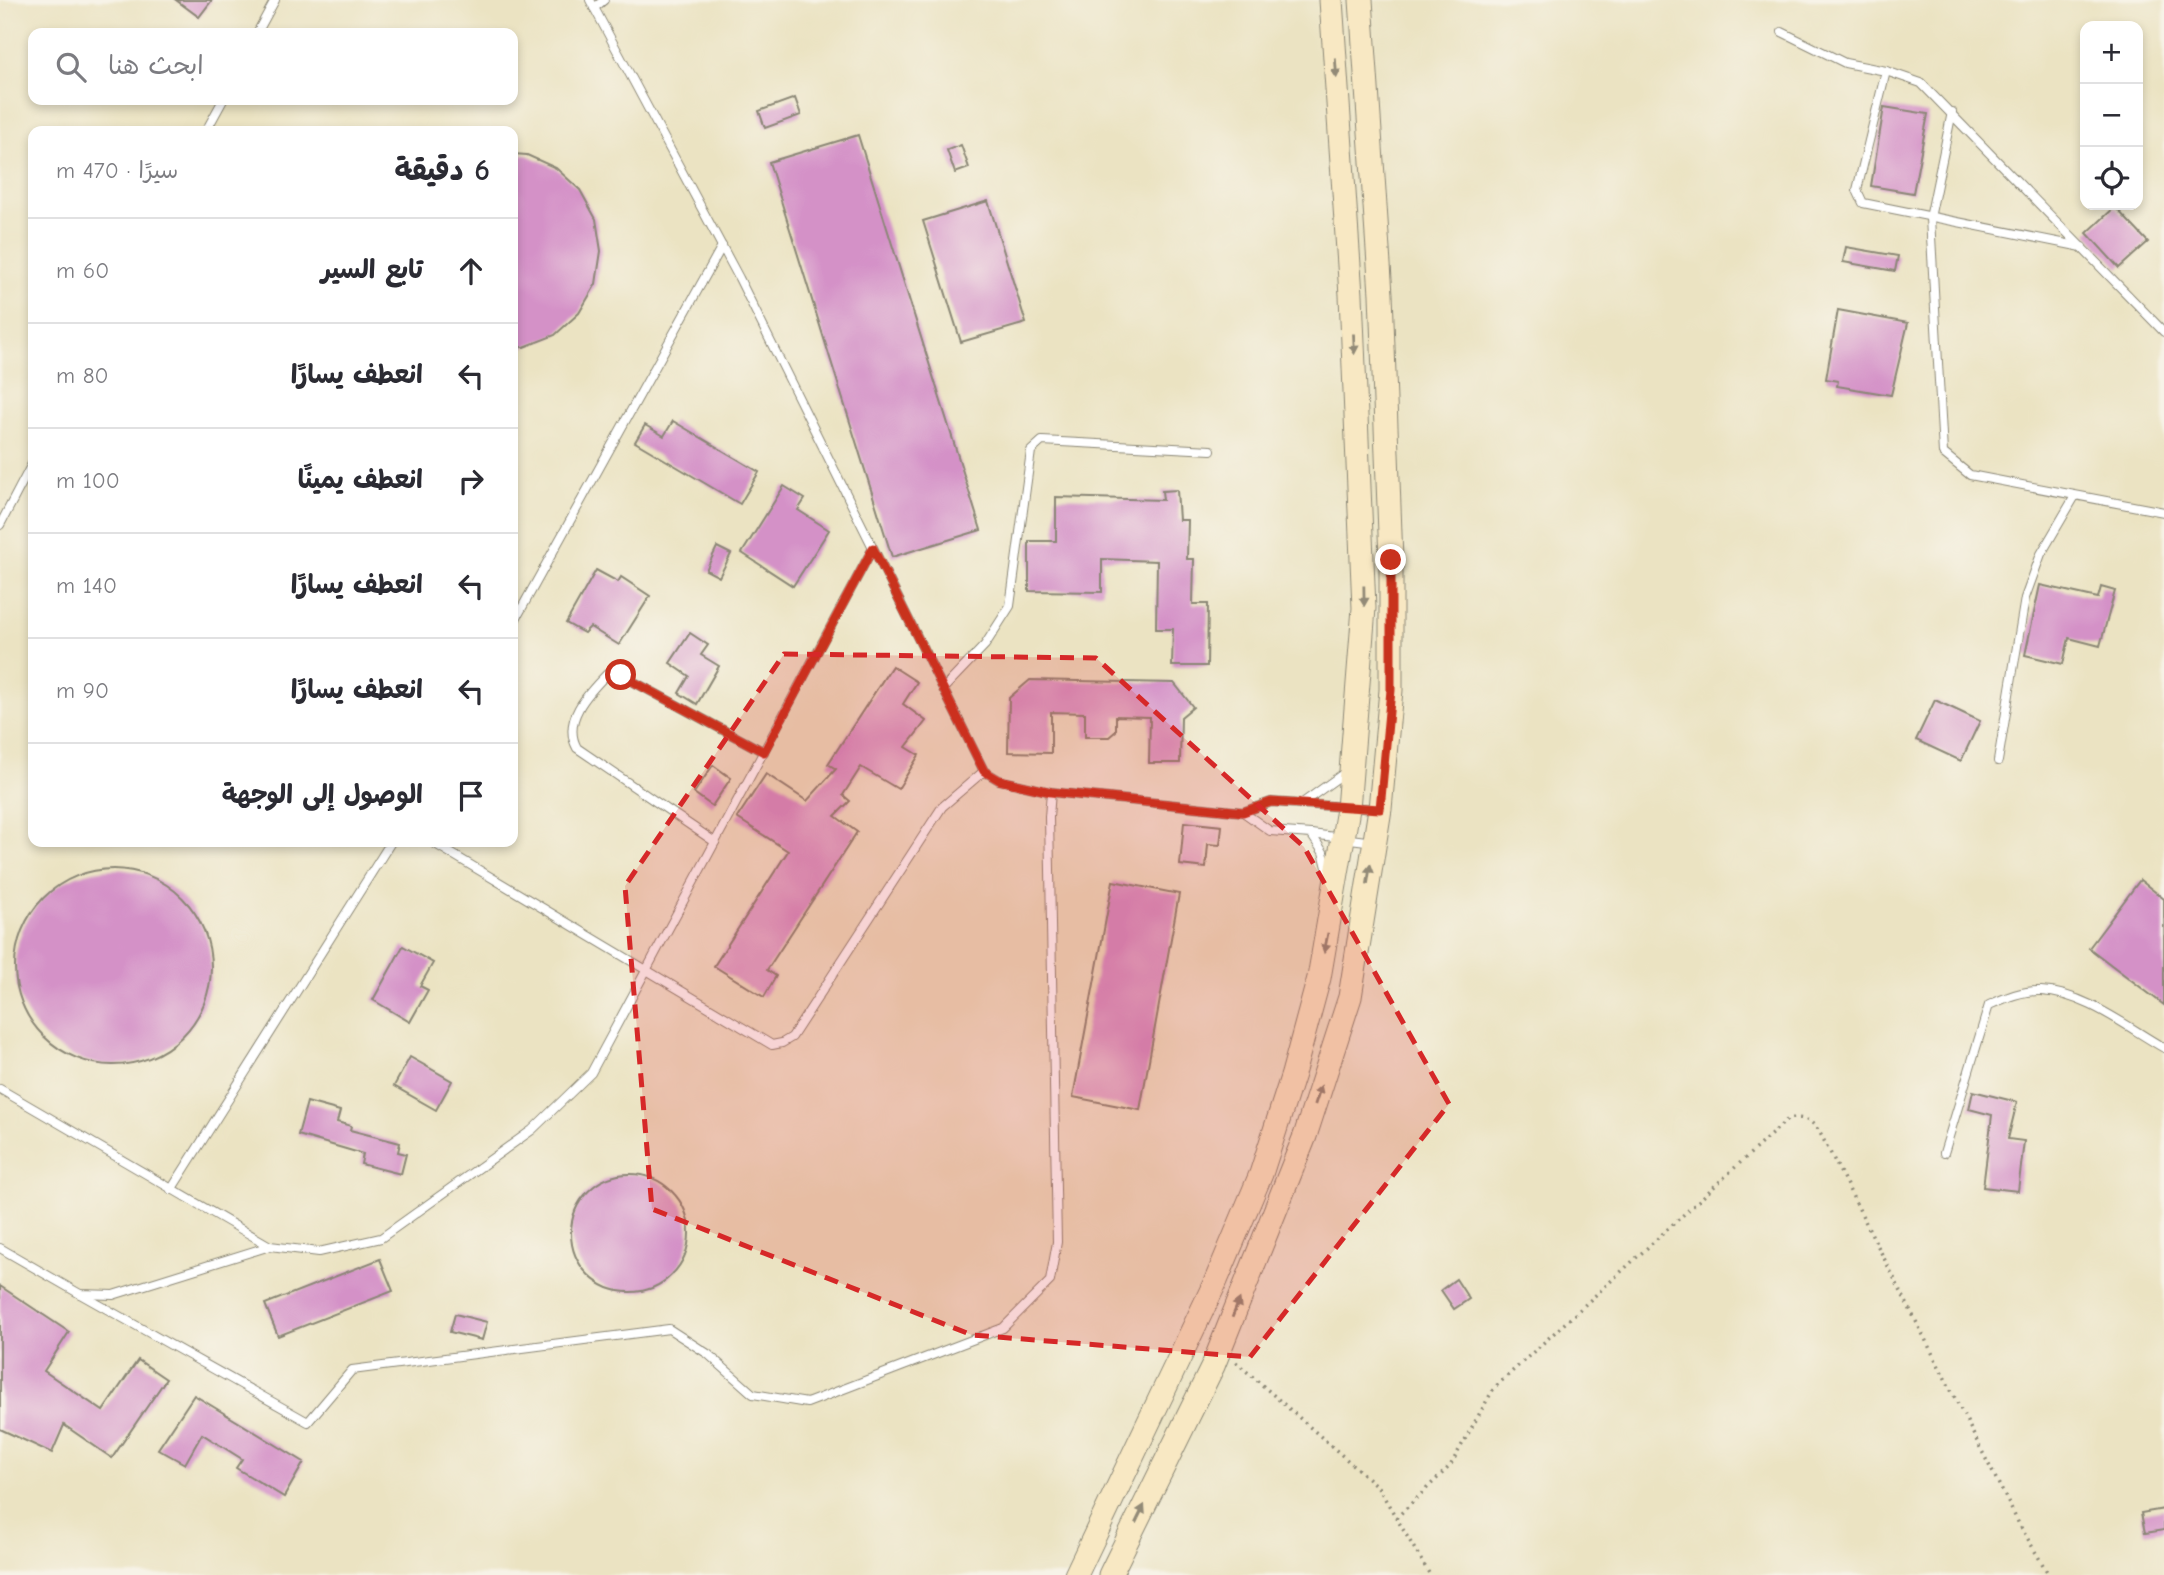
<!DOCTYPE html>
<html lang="ar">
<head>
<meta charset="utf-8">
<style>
	body { margin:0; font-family:"Comic Neue","Playpen Sans Arabic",sans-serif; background:#f2f2f3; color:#2b2b33; direction:rtl }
	.controls { position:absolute; right:21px; top:21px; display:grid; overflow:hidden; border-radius:14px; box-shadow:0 4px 10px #0003 }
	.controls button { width:63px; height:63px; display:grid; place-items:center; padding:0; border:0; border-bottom:2px solid #e1e1e2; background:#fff; color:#2b2b33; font:35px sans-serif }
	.stop { position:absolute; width:21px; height:21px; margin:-16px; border:5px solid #c8321e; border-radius:50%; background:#fff }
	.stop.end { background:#c8321e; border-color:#fff; box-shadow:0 2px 7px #0008 }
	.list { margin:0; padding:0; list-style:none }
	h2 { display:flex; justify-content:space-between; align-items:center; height:91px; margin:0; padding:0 28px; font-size:30px }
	h2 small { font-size:23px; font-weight:400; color:#7c7c81 }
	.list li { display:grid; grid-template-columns:46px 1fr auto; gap:21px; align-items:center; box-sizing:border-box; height:105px; padding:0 28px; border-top:2px solid #e1e1e2 }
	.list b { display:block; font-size:26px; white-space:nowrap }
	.list em { font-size:23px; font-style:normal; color:#7c7c81 }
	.icon { flex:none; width:38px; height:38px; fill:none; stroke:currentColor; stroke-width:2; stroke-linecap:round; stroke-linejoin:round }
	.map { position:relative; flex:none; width:2164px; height:1575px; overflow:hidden; direction:ltr }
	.search { position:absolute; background:#fff; box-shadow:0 4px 10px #0003; left:28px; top:28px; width:490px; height:77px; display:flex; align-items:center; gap:18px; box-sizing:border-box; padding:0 24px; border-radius:14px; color:#7c7c81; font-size:26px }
	.panel { position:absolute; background:#fff; box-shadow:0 4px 10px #0003; left:28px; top:126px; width:490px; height:721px; border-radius:14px; direction:rtl }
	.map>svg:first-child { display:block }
</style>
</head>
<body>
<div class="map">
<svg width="2164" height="1575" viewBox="0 0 2164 1575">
	<rect width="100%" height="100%" fill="#f7f3e8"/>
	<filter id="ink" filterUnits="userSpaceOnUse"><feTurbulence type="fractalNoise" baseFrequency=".0143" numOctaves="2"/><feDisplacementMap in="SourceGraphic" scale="14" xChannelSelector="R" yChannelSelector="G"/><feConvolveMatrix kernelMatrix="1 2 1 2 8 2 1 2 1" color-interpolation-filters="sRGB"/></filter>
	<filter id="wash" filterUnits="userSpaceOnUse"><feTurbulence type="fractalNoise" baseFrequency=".00686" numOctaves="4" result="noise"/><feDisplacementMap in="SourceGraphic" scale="28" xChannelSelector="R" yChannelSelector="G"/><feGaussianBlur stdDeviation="1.57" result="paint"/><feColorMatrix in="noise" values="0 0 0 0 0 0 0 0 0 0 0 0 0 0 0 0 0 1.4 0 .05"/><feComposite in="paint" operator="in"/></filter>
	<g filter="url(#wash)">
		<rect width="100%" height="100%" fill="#ebe3c2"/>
		<g id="blocks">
			<g fill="#d491c7">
				<polygon points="176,0 212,0 199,17"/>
				<polygon points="795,98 801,115 765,128 759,111"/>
				<polygon points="1884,107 1928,114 1913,193 1871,186"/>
				<polygon points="858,135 981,530 892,557 769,162"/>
				<polygon points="961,145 969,168 955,173 947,150"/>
				<polygon points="513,154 527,155 556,168 580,190 596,219 601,251 596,284 579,313 555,335 524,347 513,347"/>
				<polygon points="988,201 1026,323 961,342 923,221"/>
				<polygon points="2115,207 2148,242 2119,268 2087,233"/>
				<polygon points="1846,247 1898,256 1895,271 1843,262"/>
				<polygon points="1838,310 1908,323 1891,395 1837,386 1838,381 1826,379"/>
				<polygon points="673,421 759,472 740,504 635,442 645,425 664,436"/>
				<polygon points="784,486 805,499 798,510 829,530 793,586 742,553"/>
				<polygon points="1177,490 1179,520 1188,520 1187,559 1194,559 1193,604 1208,604 1207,666 1172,666 1173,629 1156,629 1157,561 1102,559 1102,592 1029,591 1029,541 1056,541 1056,497 1163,500 1162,491"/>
				<polygon points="717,547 731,554 719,577 706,570"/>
				<polygon points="596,570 618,582 621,577 650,596 619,645 590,627 584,633 566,623"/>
				<polygon points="2040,585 2098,598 2101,587 2115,591 2100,646 2069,638 2063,664 2025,655"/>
				<polygon points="690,633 708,645 701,655 719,666 697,704 679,693 689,676 670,663"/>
				<polygon points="892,666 917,682 903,704 926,721 906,747 919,755 898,789 861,767 843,795 850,801 835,816 857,832 767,970 776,976 764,997 714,966 788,851 737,818 766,774 807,801 836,769 828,764"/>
				<polygon points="1030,680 1174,683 1193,707 1181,717 1180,763 1149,763 1150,717 1116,716 1116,731 1109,737 1085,737 1085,713 1051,712 1051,753 1008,752 1009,698"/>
				<polygon points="1935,700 1980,721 1961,761 1916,740"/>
				<polygon points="713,765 731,778 712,806 694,793"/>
				<polygon points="1184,822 1222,826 1220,845 1208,844 1206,868 1180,865"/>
				<circle cx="113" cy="967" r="98"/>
				<polygon points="2140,880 2164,899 2164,1005 2089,948"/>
				<polygon points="1113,881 1179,894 1140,1110 1073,1097"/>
				<polygon points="403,946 433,963 420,986 428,990 410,1022 373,1000"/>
				<polygon points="410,1057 452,1081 436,1110 394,1086"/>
				<polygon points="1973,1091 2017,1102 2008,1139 2024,1141 2018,1191 1983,1187 1992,1115 1969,1109"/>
				<polygon points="307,1102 340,1111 337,1122 351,1126 350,1130 400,1143 398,1152 406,1154 401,1174 361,1164 363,1154 298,1135"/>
				<circle cx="630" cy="1233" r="59"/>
				<polygon points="380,1259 393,1291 278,1336 265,1304"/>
				<polygon points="1456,1279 1469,1299 1454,1309 1441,1290"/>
				<polygon points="0,1286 69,1332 44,1371 103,1411 138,1360 166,1379 112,1458 64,1425 52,1453 0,1429"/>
				<polygon points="455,1314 487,1322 482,1340 450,1332"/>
				<polygon points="194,1395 304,1462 284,1497 236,1468 242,1459 202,1434 185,1464 158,1449"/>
				<polygon points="2164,1509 2164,1530 2145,1533 2141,1513"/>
			</g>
		</g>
	</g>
	<g filter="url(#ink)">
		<use href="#blocks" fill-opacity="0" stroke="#8b8776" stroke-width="2"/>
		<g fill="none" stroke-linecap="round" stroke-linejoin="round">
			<g stroke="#8b8776" stroke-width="10">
				<g id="service">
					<polyline points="590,0 739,278 984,771 999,780 1051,792 1243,812 1271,802 1301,804 1347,771"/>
					<polyline points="594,8 604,0"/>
					<polyline points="1782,32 1845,63 1886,71 1921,83 2164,332"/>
					<polyline points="257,33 275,0"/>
					<polyline points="1886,71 1857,190 1863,203 2082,247"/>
					<polyline points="1952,112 1930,218 1943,453 1970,475 2164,512"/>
					<polyline points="206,131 223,100"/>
					<polyline points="0,525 33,462"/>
					<polyline points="513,624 722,246"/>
					<polyline points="943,689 985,645 1010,606 1031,451 1042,441 1211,450"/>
					<polyline points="1998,761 2025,598 2041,554 2075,496"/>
					<polyline points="1301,804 1377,809"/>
					<polyline points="1243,812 1270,831 1311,834 1323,852 1329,875"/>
					<polyline points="1311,834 1374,842"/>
					<polyline points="432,842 772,1045 782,1043 792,1037 942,807 984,771"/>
					<path d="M 715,842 L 577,748 C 562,721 587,694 607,674 L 621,675 L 764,752"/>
					<polyline points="0,1089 270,1246 319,1252 381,1238 532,1130 591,1073 873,548"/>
					<path d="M 1944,1153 L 1989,1005 C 2005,998 2023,990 2041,991 C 2085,993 2127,1027 2164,1048"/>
					<polyline points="171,1190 391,842"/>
					<polyline points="0,1248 80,1294 113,1295 270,1246"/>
					<polyline points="80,1294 308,1422 352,1370 669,1329 708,1354 753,1394 807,1403 1003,1328 1050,1281 1057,1242 1049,817 1051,792"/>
				</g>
			</g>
			<g stroke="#8b8776" stroke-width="25">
				<g id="secondary">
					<polyline points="1076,1575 1215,1283 1261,1174 1293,1074 1319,978 1348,809 1364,608 1351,295 1331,0"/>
					<polyline points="1110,1575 1213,1366 1305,1136 1350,997 1380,809 1391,690 1391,560 1381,294 1361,0"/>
				</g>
			</g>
			<g stroke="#8b8776" stroke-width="3.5" stroke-dasharray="2 5" stroke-linecap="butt">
				<polyline points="1236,1362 1378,1487 1430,1575"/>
				<path d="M 1396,1518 L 1450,1466 L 1494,1388 L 1788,1119 C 1814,1114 1818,1130 1829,1150 L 2019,1524 L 2049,1575"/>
			</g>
			<use href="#service" stroke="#fff" stroke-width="8"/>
			<use href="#secondary" stroke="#f8e8c3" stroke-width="23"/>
		</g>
		<defs><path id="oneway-solid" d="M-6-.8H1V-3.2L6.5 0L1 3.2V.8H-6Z" transform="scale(1.75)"/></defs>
		<g fill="#928a77">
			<use href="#oneway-solid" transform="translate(1336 68) rotate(86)"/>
			<use href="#oneway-solid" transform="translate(1354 344) rotate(87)"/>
			<use href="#oneway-solid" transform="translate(1364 596) rotate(89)"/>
			<use href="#oneway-solid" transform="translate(1369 874) rotate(-81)"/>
			<use href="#oneway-solid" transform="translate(1326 943) rotate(101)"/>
			<use href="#oneway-solid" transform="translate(1318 1095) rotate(-72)"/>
			<use href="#oneway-solid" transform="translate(1236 1308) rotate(-68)"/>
			<use href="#oneway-solid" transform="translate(1140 1514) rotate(-64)"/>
		</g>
	</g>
	<g fill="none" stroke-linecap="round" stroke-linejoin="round" filter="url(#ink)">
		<polyline stroke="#c8321e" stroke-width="9" points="621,675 764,752 873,548 984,771 999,780 1051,792 1243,812 1271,802 1380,809 1391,690 1391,560"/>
	</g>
	<path fill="#d62828" fill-opacity="0.2" stroke="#d62828" stroke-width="5" stroke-dasharray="14 9" stroke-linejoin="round" d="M 784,654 L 1096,658 L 1304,847 L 1449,1104 L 1250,1357 L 972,1335 L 652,1209 L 625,886 Z"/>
</svg>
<div class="controls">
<button>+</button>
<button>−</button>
<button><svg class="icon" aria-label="locate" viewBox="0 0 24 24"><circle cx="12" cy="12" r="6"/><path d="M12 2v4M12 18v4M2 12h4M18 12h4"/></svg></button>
</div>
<div class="stop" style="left:621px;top:675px"></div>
<div class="stop end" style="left:1391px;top:560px"></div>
<div class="search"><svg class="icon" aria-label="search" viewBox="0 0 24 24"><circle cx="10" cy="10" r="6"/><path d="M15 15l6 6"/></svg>ابحث هنا</div>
<section class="panel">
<h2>6 دقيقة<small>سيرًا · 470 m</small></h2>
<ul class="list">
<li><svg class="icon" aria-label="ahead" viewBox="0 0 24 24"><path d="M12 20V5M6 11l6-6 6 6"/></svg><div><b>تابع السير</b></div><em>60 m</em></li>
<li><svg class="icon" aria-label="left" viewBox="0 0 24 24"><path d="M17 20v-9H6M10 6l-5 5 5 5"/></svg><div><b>انعطف يسارًا</b></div><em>80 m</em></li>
<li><svg class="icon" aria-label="right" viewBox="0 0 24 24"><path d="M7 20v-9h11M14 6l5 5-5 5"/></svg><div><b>انعطف يمينًا</b></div><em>100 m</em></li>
<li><svg class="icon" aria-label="left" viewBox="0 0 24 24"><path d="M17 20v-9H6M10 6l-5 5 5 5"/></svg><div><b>انعطف يسارًا</b></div><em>140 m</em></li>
<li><svg class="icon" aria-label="left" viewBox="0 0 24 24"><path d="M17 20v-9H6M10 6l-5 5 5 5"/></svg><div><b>انعطف يسارًا</b></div><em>90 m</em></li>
<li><svg class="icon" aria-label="arrive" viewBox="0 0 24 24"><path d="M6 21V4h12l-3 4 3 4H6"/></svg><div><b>الوصول إلى الوجهة</b></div></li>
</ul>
</section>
</div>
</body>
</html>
